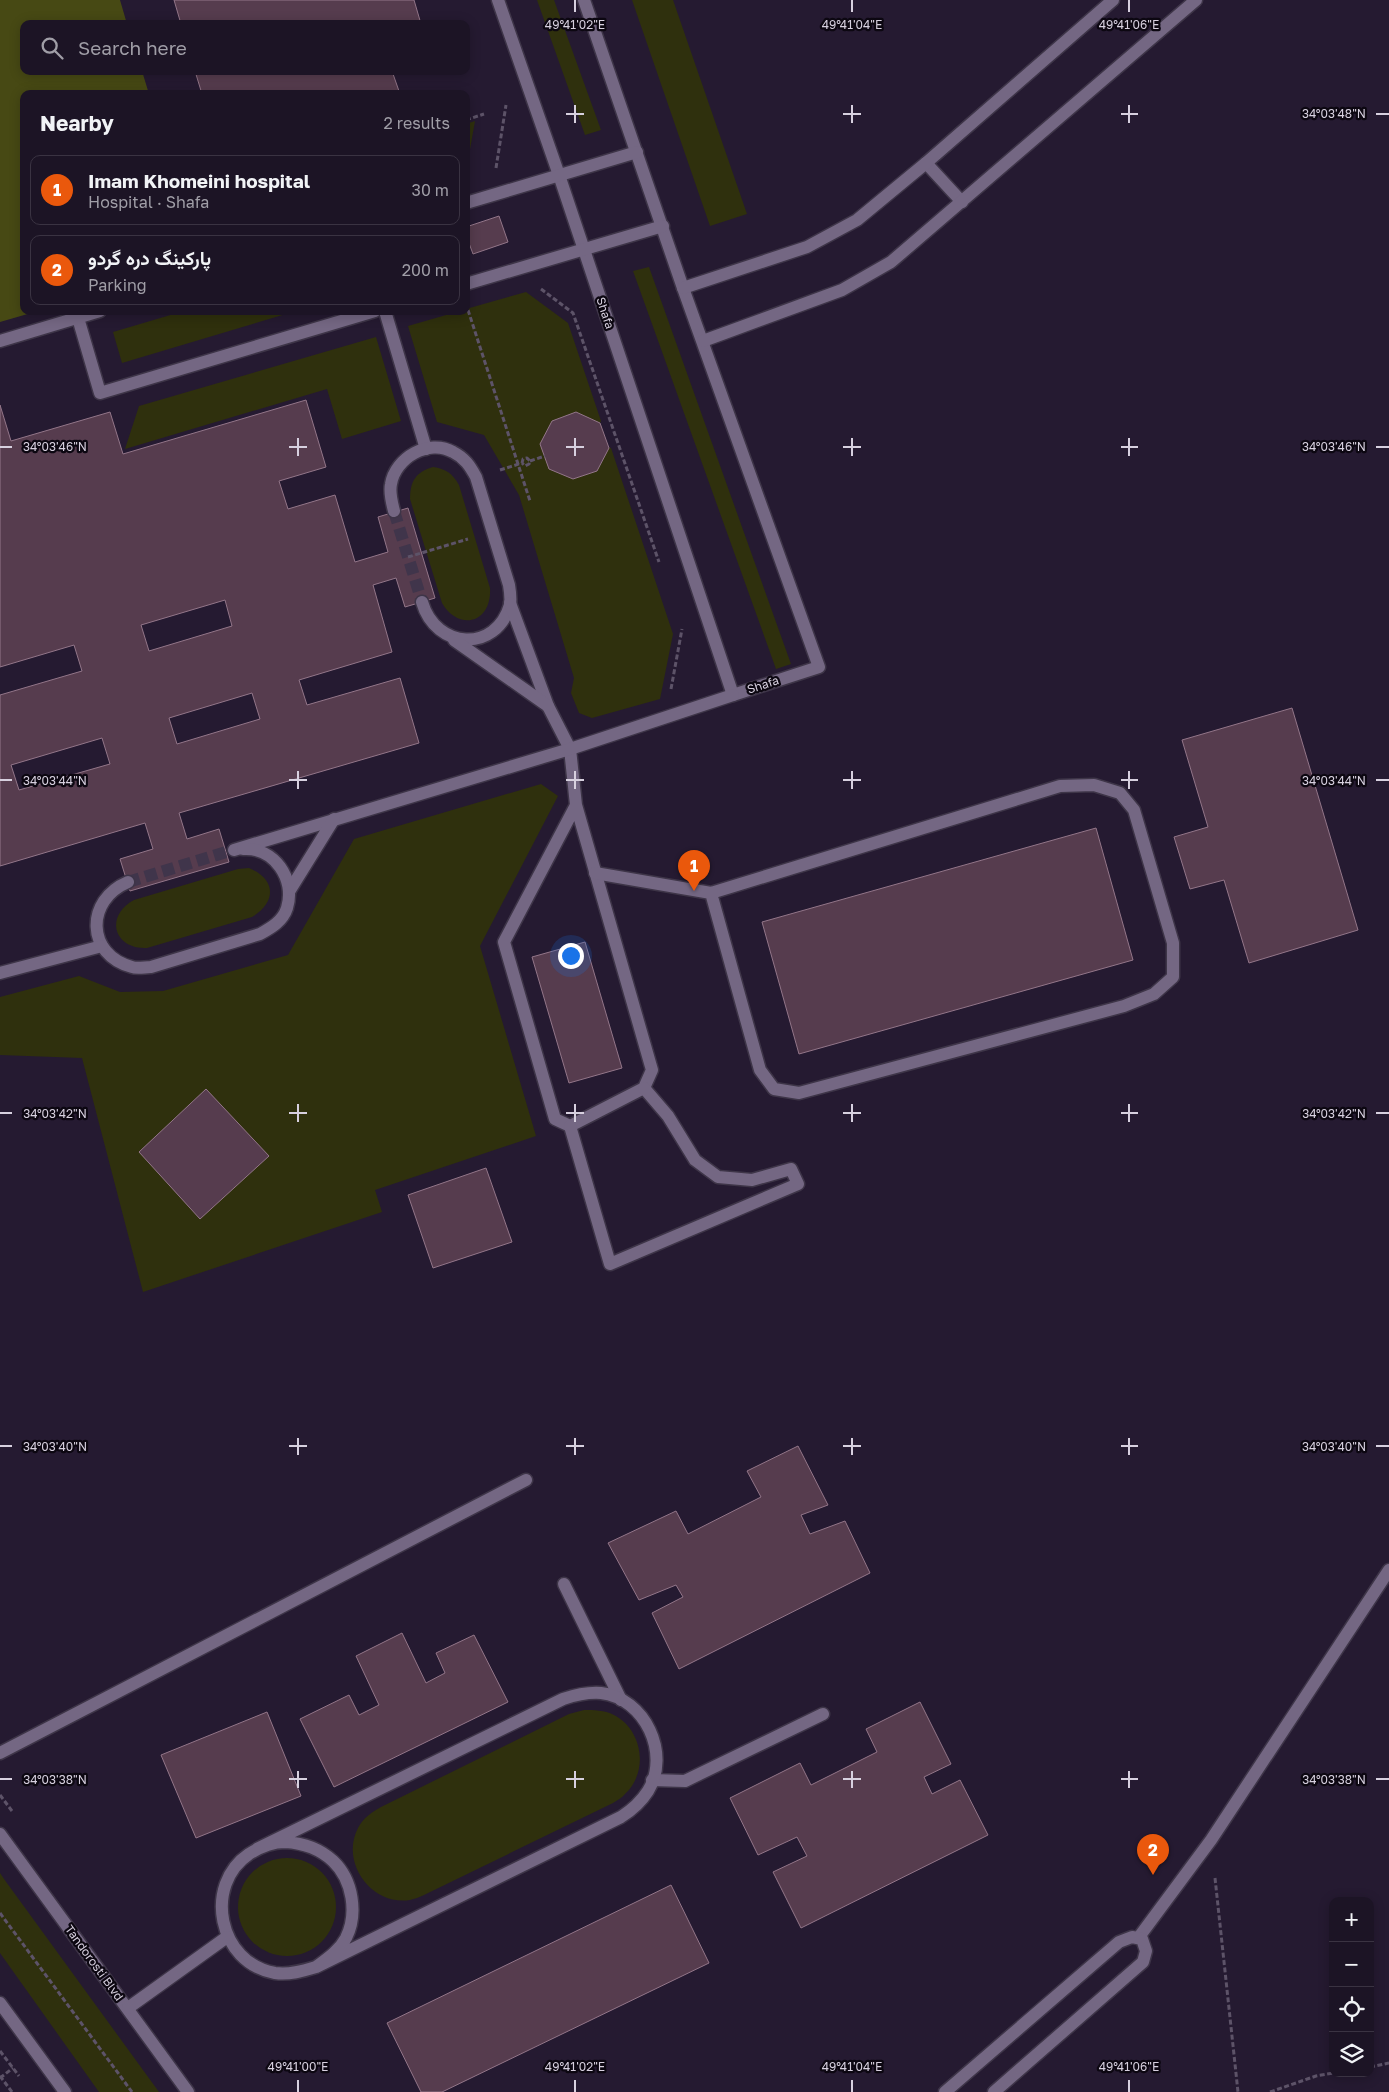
<!DOCTYPE html>
<html lang="en">
<head>
<meta charset="utf-8">
<style>
	body { margin:0; font-family:"Golos Text",Vazirmatn,sans-serif; background:#292132; color:#f1f3f6 }
	.controls { position:absolute; right:15px; bottom:15px; display:grid; overflow:hidden; border-radius:10px; box-shadow:0 2px 12px #0003 }
	.controls button { width:45px; height:45px; display:grid; place-items:center; padding:0; border:0; border-bottom:1px solid #3a3342; background:#1c1425; color:#f1f3f6; font:25px sans-serif }
	.you { position:absolute; left:570px; top:955px; width:18px; height:18px; margin:-12px; border:4px solid #fff; border-radius:50%; background:#1a73e8; box-shadow:0 0 0 8px #1a73e833 }
	.badge { display:grid; place-items:center; width:32px; height:32px; border-radius:50%; background:#ea580c; color:#fff; font-size:16px; font-weight:700 }
	.pin { position:absolute; translate:-50% -41px; filter:drop-shadow(0 1px 2px #0008) }
	.pin::after { content:''; position:absolute; top:26px; width:18px; height:15px; background:inherit; clip-path:polygon(0 0,100% 0,50% 100%) }
	.list { margin:0; padding:0; list-style:none }
	h2 { display:flex; justify-content:space-between; align-items:center; height:65px; margin:0; padding:0 20px; font-size:21px }
	h2 small { font-size:16px; font-weight:400; color:#a09ea7 }
	.list li { display:grid; grid-template-columns:32px 1fr auto; gap:15px; align-items:center; box-sizing:border-box; height:70px; margin:0 10px 10px; padding:0 10px; border:1px solid #3a3342; border-radius:10px }
	.list b { display:block; font-size:19px; white-space:nowrap }
	.list p { margin:0; font-size:16px; white-space:nowrap; color:#a09ea7 }
	.list em { font-size:16px; font-style:normal; color:#a09ea7 }
	.icon { flex:none; width:28px; height:28px; fill:none; stroke:currentColor; stroke-width:2; stroke-linecap:round; stroke-linejoin:round }
	.map { position:relative; flex:none; width:1389px; height:2092px; overflow:hidden }
	.search { position:absolute; background:#1c1425; box-shadow:0 2px 12px #0003; left:20px; top:20px; width:450px; height:55px; display:flex; align-items:center; gap:12px; box-sizing:border-box; padding:0 18px; border-radius:10px; color:#a09ea7; font-size:19px }
	.panel { position:absolute; background:#1c1425; box-shadow:0 2px 12px #0003; left:20px; top:90px; width:450px; height:225px; border-radius:10px }
	.map>svg:first-child { display:block }
</style>
</head>
<body>
<div class="map">
<svg width="1389" height="2092" viewBox="0 0 1389 2092">
	<rect width="100%" height="100%" fill="#251a31"/>
	<g fill="#2f300d">
		<polygon points="537,0 554,0 601,130 585,135"/>
		<polygon points="632,0 673,0 747,214 710,226"/>
		<polygon points="475,121 466,172 466,124"/>
		<polygon points="649,267 791,664 776,669 633,271"/>
		<polygon points="526,292 568,323 601,421 600,423 608,447 611,448 673,634 660,699 592,718 579,713 571,693 574,678 519,495 484,435 437,422 408,326 460,311 466,311 466,309"/>
		<polygon points="184,311 296,311 122,363 113,332"/>
		<polygon points="376,337 401,421 342,439 327,389 125,449 139,406"/>
		<path d="M 433,467 C 446,469 452,473 459,485 L 490,588 C 492,623 459,632 442,603 L 410,499 C 410,481 416,472 433,467 Z"/>
		<polygon points="541,784 558,796 480,946 536,1136 375,1190 382,1212 143,1292 82,1058 0,1055 0,997 79,976 120,992 163,991 288,955 354,839"/>
		<path d="M 249,868 C 276,879 277,902 252,917 L 147,948 C 114,950 104,916 134,900 L 238,869 Z"/>
		<path d="M 584,1710 C 594,1710 604,1710 614,1715 C 643,1730 649,1772 625,1794 C 622,1798 617,1800 613,1803 L 424,1895 C 420,1897 414,1899 410,1900 C 371,1906 340,1862 358,1828 C 363,1818 372,1812 381,1807 L 569,1714 Z"/>
		<circle cx="287" cy="1907" r="49"/>
		<polygon points="0,1873 4,1879 159,2092 99,2092 0,1953"/>
	</g>
	<polygon fill="#474914" points="0,0 120,0 127,24 24,24 24,71 142,71 149,94 24,94 24,311 38,311 0,322"/>
	<g fill="#563c4e" stroke="#937689" fill-rule="evenodd">
		<polygon points="174,0 414,0 421,24 181,24"/>
		<polygon points="195,71 392,71 400,94 202,94"/>
		<polygon points="499,216 508,242 473,254 466,235 466,227"/>
		<path d="M 306,400 L 326,467 L 279,481 L 288,509 L 335,495 L 355,562 L 388,552 L 378,517 L 408,508 L 435,598 L 405,607 L 396,578 L 373,585 L 392,652 L 299,680 L 307,705 L 400,678 L 419,743 L 179,813 L 187,839 L 219,829 L 229,862 L 130,891 L 120,859 L 153,849 L 145,823 L 0,866 L 0,695 L 82,671 L 74,645 L 0,667 L 0,405 L 11,441 L 110,412 L 123,454 ZM 225,600 L 232,626 L 149,651 L 141,625 ZM 252,693 L 260,719 L 177,744 L 169,718 ZM 102,738 L 110,764 L 19,790 L 11,765 Z"/>
		<polygon points="576,412 600,423 609,448 597,471 573,479 549,469 540,444 552,421"/>
		<polygon points="1292,708 1358,930 1249,963 1224,880 1190,889 1174,837 1208,827 1182,740"/>
		<polygon points="1096,828 1133,960 799,1054 762,922"/>
		<polygon points="585,942 622,1068 569,1083 532,957"/>
		<polygon points="206,1089 269,1156 200,1219 139,1152"/>
		<polygon points="486,1168 512,1242 433,1268 408,1195"/>
		<polygon points="798,1446 828,1505 801,1515 810,1534 845,1521 870,1573 679,1669 652,1613 683,1597 676,1585 639,1600 608,1543 676,1511 688,1534 761,1497 747,1471"/>
		<polygon points="402,1633 426,1683 445,1673 436,1653 474,1635 508,1702 334,1787 300,1719 349,1695 359,1715 379,1705 356,1656"/>
		<polygon points="920,1702 951,1764 924,1777 932,1794 960,1780 988,1835 801,1928 773,1872 807,1856 797,1837 758,1855 730,1798 800,1763 811,1785 877,1752 866,1729"/>
		<polygon points="267,1712 301,1796 196,1838 161,1755"/>
		<polygon points="671,1885 709,1963 442,2092 421,2092 387,2023"/>
	</g>
	<g fill="none" stroke-linecap="round" stroke-linejoin="round">
		<g stroke="#40354b" stroke-width="12" stroke-dasharray="12 6" stroke-linecap="butt">
			<polyline points="394,511 422,602"/>
			<polyline points="128,882 226,852"/>
		</g>
		<g stroke="#3e3548" stroke-width="15">
			<g id="minor">
				<polyline points="498,0 559,175 733,695 819,667 683,288 584,0"/>
				<polyline points="926,163 962,202"/>
				<polyline points="466,203 637,152"/>
				<polyline points="466,284 663,226"/>
				<polyline points="683,288 807,247 857,220 926,163 1113,0"/>
				<polyline points="385,311 426,449"/>
				<polyline points="78,318 100,393 375,311"/>
				<polyline points="0,341 100,311"/>
				<polyline points="703,341 842,290 891,262 1196,0"/>
				<path d="M 394,511 C 392,503 389,493 391,484 C 395,458 429,438 453,452 C 465,458 470,466 476,477 L 509,585 C 510,591 511,599 510,605 C 496,653 436,650 422,602"/>
				<polyline points="510,603 548,706 570,749 576,805 652,1070 644,1088 570,1126 555,1119 504,942 576,805"/>
				<polyline points="454,640 548,706"/>
				<polyline points="234,850 570,749 733,695"/>
				<polyline points="595,873 711,893 1060,786 1094,785 1120,793 1134,810 1173,943 1173,977 1154,994 1124,1006 799,1093 774,1089 760,1070 711,893"/>
				<path d="M 128,882 C 85,900 86,955 132,967 C 137,969 145,967 151,967 L 260,934 C 271,928 283,921 287,908 C 296,879 274,847 243,849"/>
				<polyline points="290,890 334,819"/>
				<polyline points="0,973 102,946"/>
				<polyline points="570,1126 610,1264 798,1184 791,1169 752,1180 718,1177 695,1160 668,1116 644,1088"/>
				<polyline points="564,1584 621,1700"/>
				<polyline points="0,1753 526,1480"/>
				<polyline points="652,1780 685,1781 823,1714"/>
				<polyline points="0,1834 188,2092"/>
				<path d="M 257,1849 L 563,1699 C 575,1695 587,1692 601,1693 C 645,1698 671,1754 648,1791 C 641,1802 632,1810 621,1817 L 316,1967 C 303,1971 289,1975 275,1973 C 218,1963 203,1885 249,1854 C 260,1847 272,1842 285,1842 C 303,1843 319,1848 333,1861 C 353,1880 358,1914 346,1938 C 339,1951 327,1959 316,1967"/>
				<polyline points="1139,1937 1211,1840 1389,1570"/>
				<polyline points="0,2003 65,2092"/>
				<polyline points="128,2008 227,1937"/>
				<polyline points="945,2092 1119,1942 1132,1937 1142,1939 1146,1951 1143,1962 994,2092"/>
			</g>
		</g>
		<g stroke="#5d5368" stroke-width="3" stroke-dasharray="5 2.5" stroke-linecap="butt">
			<polyline points="466,120 484,114"/>
			<polyline points="496,168 506,105"/>
			<polyline points="541,289 573,313 659,562"/>
			<polyline points="468,310 530,501"/>
			<polyline points="530,461 545,456"/>
			<polyline points="500,470 522,463 523,459 527,458 530,461 529,464 525,466 522,463"/>
			<polyline points="408,557 468,539"/>
			<polyline points="671,689 682,629"/>
			<polyline points="0,1795 12,1811"/>
			<polyline points="1215,1878 1238,2092"/>
			<polyline points="0,1913 132,2092"/>
			<polyline points="0,2051 19,2076"/>
			<polyline points="1370,2067 1389,2063"/>
			<polyline points="0,2076 12,2092"/>
			<polyline points="0,2078 13,2068"/>
			<polyline points="1270,2092 1316,2076 1333,2073"/>
		</g>
		<use href="#minor" stroke="#746783" stroke-width="12"/>
	</g>
	<path fill="none" stroke="#d7d0df" stroke-width="2" d="M 575,0 L 575,12M 852,0 L 852,12M 1129,0 L 1129,12M 575,105 L 575,123M 852,105 L 852,123M 1129,105 L 1129,123M 566,114 L 584,114M 843,114 L 861,114M 1121,114 L 1138,114M 1376,114 L 1389,114M 298,438 L 298,456M 575,438 L 575,456M 852,438 L 852,456M 1129,438 L 1129,456M 0,447 L 12,447M 289,447 L 307,447M 566,447 L 584,447M 843,447 L 861,447M 1121,447 L 1138,447M 1376,447 L 1389,447M 298,771 L 298,789M 575,771 L 575,789M 852,771 L 852,789M 1129,771 L 1129,789M 0,780 L 12,780M 289,780 L 307,780M 566,780 L 584,780M 843,780 L 861,780M 1121,780 L 1138,780M 1376,780 L 1389,780M 298,1104 L 298,1122M 575,1104 L 575,1122M 852,1104 L 852,1122M 1129,1104 L 1129,1122M 0,1113 L 12,1113M 289,1113 L 307,1113M 566,1113 L 584,1113M 843,1113 L 861,1113M 1121,1113 L 1138,1113M 1376,1113 L 1389,1113M 298,1438 L 298,1455M 575,1438 L 575,1455M 852,1438 L 852,1455M 1129,1438 L 1129,1455M 0,1446 L 12,1446M 289,1446 L 307,1446M 566,1446 L 584,1446M 843,1446 L 861,1446M 1121,1446 L 1138,1446M 1376,1446 L 1389,1446M 298,1771 L 298,1788M 575,1771 L 575,1788M 852,1771 L 852,1788M 1129,1771 L 1129,1788M 0,1779 L 12,1779M 289,1779 L 307,1779M 566,1779 L 584,1779M 843,1779 L 861,1779M 1121,1779 L 1138,1779M 1376,1779 L 1389,1779M 298,2080 L 298,2092M 575,2080 L 575,2092M 852,2080 L 852,2092M 1129,2080 L 1129,2092"/>
	<g text-anchor="middle" stroke-width="4.5" stroke-linejoin="round" paint-order="stroke">
		<g font-size="12" fill="#d7d0df" stroke="#0c0711">
			<text transform="translate(605 313) rotate(72)" y="4">Shafa</text>
			<text transform="translate(763 685) rotate(-18)" y="4">Shafa</text>
			<text transform="translate(94 1963) rotate(54)" y="4">Tandorosti Blvd</text>
		</g>
	</g>
	<g font-size="12" text-anchor="middle" fill="#d7d0df" stroke="#0c0711" stroke-width="4.5" stroke-linejoin="round" paint-order="stroke">
		<text x="575" y="29">49°41'02"E</text>
		<text x="852" y="29">49°41'04"E</text>
		<text x="1129" y="29">49°41'06"E</text>
		<text x="1334" y="118">34°03'48"N</text>
		<text x="55" y="451">34°03'46"N</text>
		<text x="1334" y="451">34°03'46"N</text>
		<text x="55" y="785">34°03'44"N</text>
		<text x="1334" y="785">34°03'44"N</text>
		<text x="55" y="1118">34°03'42"N</text>
		<text x="1334" y="1118">34°03'42"N</text>
		<text x="55" y="1451">34°03'40"N</text>
		<text x="1334" y="1451">34°03'40"N</text>
		<text x="55" y="1784">34°03'38"N</text>
		<text x="1334" y="1784">34°03'38"N</text>
		<text x="298" y="2071">49°41'00"E</text>
		<text x="575" y="2071">49°41'02"E</text>
		<text x="852" y="2071">49°41'04"E</text>
		<text x="1129" y="2071">49°41'06"E</text>
	</g>
</svg>
<div class="controls">
<button>+</button>
<button>−</button>
<button><svg class="icon" aria-label="locate" viewBox="0 0 24 24"><circle cx="12" cy="12" r="6"/><path d="M12 2v4M12 18v4M2 12h4M18 12h4"/></svg></button>
<button><svg class="icon" aria-label="layers" viewBox="0 0 24 24"><path d="M12 4l9 5-9 5-9-5zM3 14l9 5 9-5"/></svg></button>
</div>
<div class="you"></div>
<div class="pin badge" style="left:694px;top:891px">1</div>
<div class="pin badge" style="left:1153px;top:1875px">2</div>
<div class="search"><svg class="icon" aria-label="search" viewBox="0 0 24 24"><circle cx="10" cy="10" r="6"/><path d="M15 15l6 6"/></svg>Search here</div>
<section class="panel">
<h2>Nearby<small>2 results</small></h2>
<ul class="list">
<li><span class="badge">1</span><div><b>Imam Khomeini hospital</b><p>Hospital · Shafa</p></div><em>30 m</em></li>
<li><span class="badge">2</span><div><b>پارکینگ دره گردو</b><p>Parking</p></div><em>200 m</em></li>
</ul>
</section>
</div>
</body>
</html>
